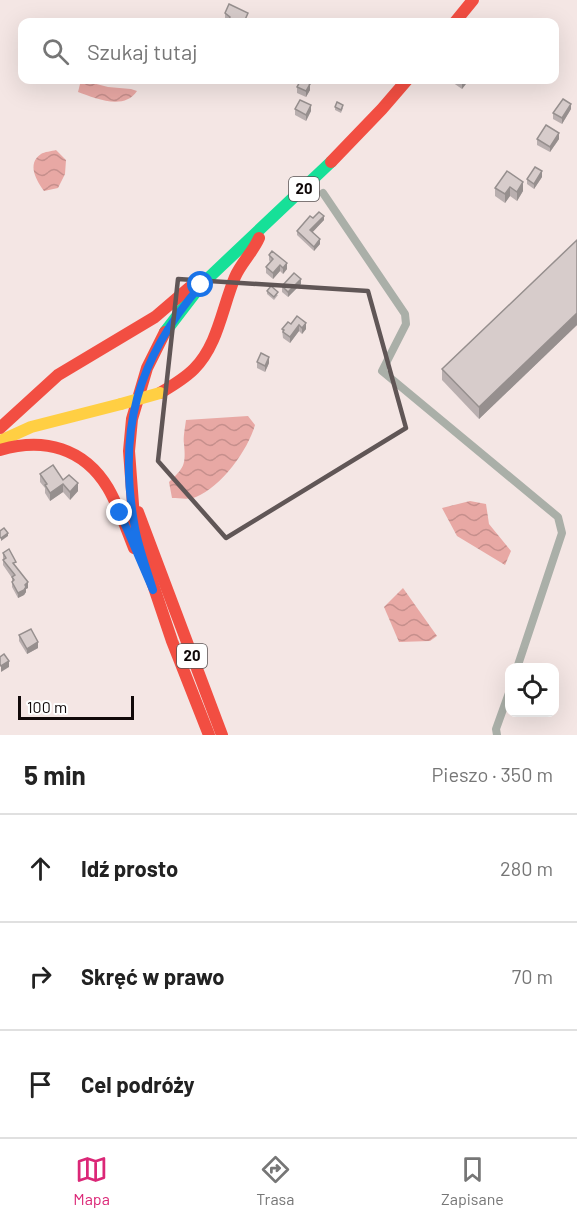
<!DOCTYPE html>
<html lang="pl">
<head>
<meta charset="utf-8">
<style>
	body { margin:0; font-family:Barlow,sans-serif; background:#f2f2f2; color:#222 }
	.controls { position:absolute; right:18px; bottom:18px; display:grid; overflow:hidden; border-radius:12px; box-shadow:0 6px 24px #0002 }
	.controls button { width:54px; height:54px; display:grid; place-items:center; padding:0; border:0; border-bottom:2px solid #e0e0e0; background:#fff; color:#222; font:30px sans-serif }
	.scale { position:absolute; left:18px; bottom:15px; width:116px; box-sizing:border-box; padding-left:6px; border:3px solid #110909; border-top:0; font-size:16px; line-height:21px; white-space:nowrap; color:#110909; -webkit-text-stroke:4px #fff; paint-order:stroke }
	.stop { position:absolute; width:18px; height:18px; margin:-14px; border:4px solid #1a73e8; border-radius:50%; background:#fff }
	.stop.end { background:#1a73e8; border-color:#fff; box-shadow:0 2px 6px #0008 }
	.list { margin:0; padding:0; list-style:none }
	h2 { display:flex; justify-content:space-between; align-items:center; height:78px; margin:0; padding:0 24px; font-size:26px }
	h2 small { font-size:20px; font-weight:400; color:#767676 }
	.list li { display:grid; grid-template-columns:39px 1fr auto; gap:18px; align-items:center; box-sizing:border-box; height:108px; padding:0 24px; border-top:2px solid #e0e0e0 }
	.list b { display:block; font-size:22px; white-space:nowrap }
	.list em { font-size:20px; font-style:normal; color:#767676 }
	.icon { flex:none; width:33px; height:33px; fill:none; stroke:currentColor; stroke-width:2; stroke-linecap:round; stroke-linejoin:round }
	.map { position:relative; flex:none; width:577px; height:735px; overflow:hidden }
	.search { position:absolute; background:#fff; box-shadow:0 6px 24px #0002; left:18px; right:18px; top:18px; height:66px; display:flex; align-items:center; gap:15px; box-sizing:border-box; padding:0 21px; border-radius:12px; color:#767676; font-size:22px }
	.sheet { height:402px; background:#fff }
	nav { display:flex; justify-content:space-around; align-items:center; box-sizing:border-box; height:84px; border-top:2px solid #e0e0e0; background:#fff; font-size:16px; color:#767676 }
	nav a { display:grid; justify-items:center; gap:3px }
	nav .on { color:#db2777 }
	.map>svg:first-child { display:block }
</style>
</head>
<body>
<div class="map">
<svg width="577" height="735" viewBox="0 0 577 735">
	<defs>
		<pattern id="water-waves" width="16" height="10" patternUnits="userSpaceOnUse" patternTransform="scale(1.5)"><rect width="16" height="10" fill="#e8a8a4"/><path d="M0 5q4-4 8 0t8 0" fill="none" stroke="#c68f8c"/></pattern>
	</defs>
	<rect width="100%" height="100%" fill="#f4e6e4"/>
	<g fill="url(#water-waves)">
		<path d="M 81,80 L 108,87 L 131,89 L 137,91 C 124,111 95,98 78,92 Z"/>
		<path d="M 56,150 L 66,160 L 65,174 L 58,188 L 44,191 C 37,181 26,164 41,154 C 44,152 52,151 56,150 Z"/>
		<path d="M 248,416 L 255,425 C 248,450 221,487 196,497 C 189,500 179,498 172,498 L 169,482 C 184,468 186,465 184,444 C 183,437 185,428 186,420 Z"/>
		<polygon points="470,501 486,504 489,524 511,551 505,565 457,536 442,508"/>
		<polygon points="403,588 437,636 430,641 399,642 384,607"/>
	</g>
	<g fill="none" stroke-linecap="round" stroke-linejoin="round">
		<g stroke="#aaafa8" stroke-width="8">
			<polyline points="323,193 405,314 406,324 382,371 558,517 562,533 517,668"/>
			<polyline points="497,735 496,729 510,690"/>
		</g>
		<polyline stroke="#16e098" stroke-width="12" points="165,332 201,285 331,162"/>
		<polyline stroke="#ffcf43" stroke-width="12" points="0,441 31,427 121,404"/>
		<g stroke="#f24e42" stroke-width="12">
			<polyline points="455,22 473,0"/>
			<polyline points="331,162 382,109 407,80"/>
			<polyline points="165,332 147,368 132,419 129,451 135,531 172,641 209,735"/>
			<path d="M 160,393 C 172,386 184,379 194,369 C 218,345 222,308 235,277 C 241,263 253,252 259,238"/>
			<polyline points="0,428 58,375 155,317 190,287 194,286"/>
			<path d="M 0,450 C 44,437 84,448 108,488 C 119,507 126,528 134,548"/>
			<polyline points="138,512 222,735"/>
		</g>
		<polyline stroke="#ffcf43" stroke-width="12" points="121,404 160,393"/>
	</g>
	<g fill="#b9afaf">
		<polygon points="225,13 248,19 246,22 229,22 229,21 225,19"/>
		<polygon points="449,80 469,80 462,89"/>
		<polygon points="297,87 310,90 306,97 297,93"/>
		<polygon points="335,107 343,108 341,113 335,110"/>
		<polygon points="295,109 311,111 306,121 295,115"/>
		<polygon points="571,109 562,124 553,119 553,113"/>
		<polygon points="537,139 559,139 550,152 537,145"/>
		<polygon points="507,171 523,191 517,201 510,196 505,203 495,196 495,188"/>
		<polygon points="542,177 534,189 527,184 527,179"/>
		<polygon points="313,218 324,220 312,232 320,244 314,251 297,235 297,231"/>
		<polygon points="577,240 577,325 479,419 442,380 442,369"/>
		<polygon points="269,255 287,269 283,274 280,271 273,279 266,273 266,267 270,262 269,260"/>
		<polygon points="301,284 288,297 282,292 282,286"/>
		<polygon points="267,291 278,295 274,300 267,294"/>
		<polygon points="297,316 306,329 302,334 299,331 290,343 283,338 282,329 291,324"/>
		<polygon points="257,362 269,363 265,372 257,368"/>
		<polygon points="40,474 63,480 78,491 70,500 63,492 50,501 45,493 45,488 40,482"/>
		<polygon points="3,553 16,567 28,588 26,589 26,592 24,595 18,598 12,587 12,578 3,565"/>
		<polygon points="19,635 38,648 27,654 19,641"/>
	</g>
	<g fill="#968f8e">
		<polygon points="462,80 469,80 462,89"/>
		<polygon points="310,84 310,90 306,97 306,91"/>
		<polygon points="571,104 571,109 562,124 562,118"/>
		<polygon points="311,105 311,111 306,121 306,115"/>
		<polygon points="559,133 559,139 550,152 550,147"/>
		<polygon points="542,171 542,177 534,189 534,184"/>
		<polygon points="523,182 523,191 517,201 517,192"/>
		<polygon points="510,187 510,196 505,203 505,194"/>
		<polygon points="324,216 324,220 310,235 310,230"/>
		<polygon points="320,239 320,244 314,251 314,247"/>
		<polygon points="287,263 287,269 283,274 283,268"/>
		<polygon points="280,265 280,271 273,279 273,273"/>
		<polygon points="301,279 301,284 288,297 288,292"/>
		<polygon points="577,313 577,325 479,419 479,407"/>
		<polygon points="306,323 306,329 302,334 302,328"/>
		<polygon points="299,325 299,331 290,343 290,337"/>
		<polygon points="269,357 269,363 265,372 265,366"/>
		<polygon points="78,483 78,491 70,500 70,492"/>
		<polygon points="63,484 63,492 50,501 50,493"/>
		<polygon points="8,533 8,536 1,541 1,538"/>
		<polygon points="28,582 28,588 26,589 26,592 24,595 18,598 18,593 25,585"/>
		<polygon points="38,642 38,648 27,654 27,649"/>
		<polygon points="9,661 9,667 1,672 1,666"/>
	</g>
	<g fill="#d7cccb" stroke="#968f8e" stroke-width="1.5">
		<polygon points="229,4 248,13 244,22 238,21 237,22 234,22 229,20 230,17 225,13"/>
		<polygon points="301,80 310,84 306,91 297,87"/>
		<polygon points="563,99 571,104 562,118 553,113"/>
		<polygon points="300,100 311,105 306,115 295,109"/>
		<polygon points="337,102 343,105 341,110 335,107"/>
		<polygon points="546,125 559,133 550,147 537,139"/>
		<polygon points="535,167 542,171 534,184 527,179"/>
		<polygon points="507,171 523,182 517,192 510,187 505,194 495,188"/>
		<polygon points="319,212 324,216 310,230 320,239 314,247 297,231 310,216 313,218"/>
		<polygon points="577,240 577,313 479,407 442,369"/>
		<polygon points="272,251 287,263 283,268 280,265 273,273 266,267 273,259 269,255"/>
		<polygon points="294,273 301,279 288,292 282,286"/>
		<polygon points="271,286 278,292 274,297 267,291"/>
		<polygon points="297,316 306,323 302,328 299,325 290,337 283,332 284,330 282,329 288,322 291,324"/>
		<polygon points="261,353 269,357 265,366 257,362"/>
		<polygon points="53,465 63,480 69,475 78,483 70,492 63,484 50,493 45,485 47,484 40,474"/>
		<polygon points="4,528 8,533 1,538 0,537 0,531"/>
		<polygon points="9,549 16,562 13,563 28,582 25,585 26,587 24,590 18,593 12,582 14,580 12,577 15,575 3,560 6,558 3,553"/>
		<polygon points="31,629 38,642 27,649 19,635"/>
		<polygon points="4,654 9,661 1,666 0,664 0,657"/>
	</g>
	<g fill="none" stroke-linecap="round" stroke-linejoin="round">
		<path stroke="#1a73e8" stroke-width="8" d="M 120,513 L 153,590 C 147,570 139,549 135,528 C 117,431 137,359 201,285"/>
	</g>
	<path fill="none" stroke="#605656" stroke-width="4.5" stroke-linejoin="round" d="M 178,279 L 368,291 L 406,428 L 226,538 L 158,461 Z"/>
	<g text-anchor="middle" stroke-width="4.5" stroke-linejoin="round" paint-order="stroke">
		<g fill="#fff" stroke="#585353" stroke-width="1.5">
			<rect x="289" y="177" width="30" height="24" rx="4.5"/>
			<rect x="177" y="644" width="30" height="24" rx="4.5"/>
		</g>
		<g font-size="15" font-weight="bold" fill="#110909">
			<text x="304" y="194">20</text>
			<text x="192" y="661">20</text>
		</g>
	</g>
</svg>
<div class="controls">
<button><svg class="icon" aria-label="locate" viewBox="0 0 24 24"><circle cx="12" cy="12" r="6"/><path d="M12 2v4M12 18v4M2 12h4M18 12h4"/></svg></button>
</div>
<div class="scale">100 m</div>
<div class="stop" style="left:201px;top:285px"></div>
<div class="stop end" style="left:120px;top:513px"></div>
<div class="search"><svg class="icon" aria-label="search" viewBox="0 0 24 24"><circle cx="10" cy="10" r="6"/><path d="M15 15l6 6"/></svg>Szukaj tutaj</div>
</div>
<section class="sheet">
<h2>5 min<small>Pieszo · 350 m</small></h2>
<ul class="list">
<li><svg class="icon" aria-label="ahead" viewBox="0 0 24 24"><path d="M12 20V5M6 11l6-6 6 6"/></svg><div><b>Idź prosto</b></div><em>280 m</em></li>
<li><svg class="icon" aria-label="right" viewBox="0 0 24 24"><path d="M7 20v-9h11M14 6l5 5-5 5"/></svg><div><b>Skręć w prawo</b></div><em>70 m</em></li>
<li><svg class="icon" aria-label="arrive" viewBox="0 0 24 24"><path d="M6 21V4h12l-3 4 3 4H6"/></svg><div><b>Cel podróży</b></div></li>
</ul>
</section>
<nav>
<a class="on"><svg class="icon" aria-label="map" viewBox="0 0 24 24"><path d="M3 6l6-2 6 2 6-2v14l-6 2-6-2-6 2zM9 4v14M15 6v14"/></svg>Mapa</a>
<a><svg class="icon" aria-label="directions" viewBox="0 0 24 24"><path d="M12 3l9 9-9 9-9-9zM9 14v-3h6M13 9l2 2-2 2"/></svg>Trasa</a>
<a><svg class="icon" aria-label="saved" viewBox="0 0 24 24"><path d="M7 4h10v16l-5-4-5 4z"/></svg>Zapisane</a>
</nav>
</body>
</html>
